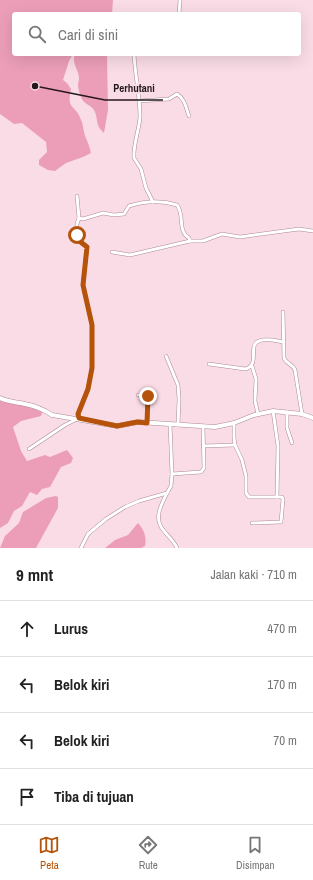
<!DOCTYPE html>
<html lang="id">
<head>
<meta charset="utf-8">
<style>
	body { margin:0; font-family:"Archivo Narrow",sans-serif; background:#f6f6f6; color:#222 }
	.stop { position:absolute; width:12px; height:12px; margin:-9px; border:3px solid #b45309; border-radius:50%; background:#fff }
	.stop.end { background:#b45309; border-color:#fff; box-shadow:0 1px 4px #0008 }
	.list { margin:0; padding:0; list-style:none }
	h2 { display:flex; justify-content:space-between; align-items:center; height:52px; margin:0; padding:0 16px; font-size:17px }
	h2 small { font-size:13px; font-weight:400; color:#767676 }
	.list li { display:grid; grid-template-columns:26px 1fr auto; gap:12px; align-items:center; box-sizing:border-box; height:56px; padding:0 16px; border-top:1px solid #e0e0e0 }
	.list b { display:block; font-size:15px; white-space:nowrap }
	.list em { font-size:13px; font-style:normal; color:#767676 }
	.icon { flex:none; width:22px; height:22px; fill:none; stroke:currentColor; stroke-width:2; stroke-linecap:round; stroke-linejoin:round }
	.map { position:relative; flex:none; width:313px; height:548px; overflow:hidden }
	.search { position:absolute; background:#fff; box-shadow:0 4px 16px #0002; left:12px; right:12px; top:12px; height:44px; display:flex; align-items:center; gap:10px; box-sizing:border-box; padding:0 14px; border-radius:4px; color:#767676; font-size:15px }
	.sheet { height:276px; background:#fff }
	nav { display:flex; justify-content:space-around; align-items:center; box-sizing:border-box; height:56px; border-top:1px solid #e0e0e0; background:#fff; font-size:11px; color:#767676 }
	nav a { display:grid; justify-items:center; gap:2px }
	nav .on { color:#b45309 }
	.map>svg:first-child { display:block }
</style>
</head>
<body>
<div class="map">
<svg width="313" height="548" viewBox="0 0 313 548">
	<rect width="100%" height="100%" fill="#fadce6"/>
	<g fill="#ec9eb9">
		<path d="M 0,0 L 113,0 L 112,14 L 14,14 L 14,54 L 73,54 L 69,61 L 63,80 L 67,83 L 71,89 C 66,111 76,104 81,120 C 83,123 83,128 84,132 C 86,140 89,143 91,153 L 83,157 L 66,163 L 55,171 L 48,170 L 39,165 L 39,160 L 47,152 L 46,142 L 22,123 L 14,124 L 0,114 Z"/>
		<path d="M 75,54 L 107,54 L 108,110 L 104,133 C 94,124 99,119 94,110 C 91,105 83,104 81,97 C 80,95 78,88 78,85 C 78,83 79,81 79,78 C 79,70 71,63 75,54 Z"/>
		<polygon points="0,399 43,410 41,416 21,421 13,427 21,451 27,461 45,455 50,457 67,450 73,458 71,463 61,467 50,487 42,489 37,495 30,492 22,506 14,511 8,523 0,528"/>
		<polygon points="56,496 58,497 58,508 36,548 0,548 5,536 19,523 23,512 46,498"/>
		<path d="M 138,523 C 144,529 147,538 145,546 L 141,548 L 105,548 L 115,540 L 128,535 Z"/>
	</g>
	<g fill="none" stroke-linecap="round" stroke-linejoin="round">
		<g stroke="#ac8a95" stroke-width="4">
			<g id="street">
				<polyline points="179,14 180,0"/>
				<path d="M 134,54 C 135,75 140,96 140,117 C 139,131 133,144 134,158 L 141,169 L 146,188 L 153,202"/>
				<path d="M 139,101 L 169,99 L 177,94 C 185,99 186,108 189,116"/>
				<path d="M 77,196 L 79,218 L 83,219 L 103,213 L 114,215 L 124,214 L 129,206 C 145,201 161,200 177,205 C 185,215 177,231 189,238 L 190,241"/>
				<polyline points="112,252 130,255 190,241 203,241 222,234 240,237 299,229 313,231"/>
				<path d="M 283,312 L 284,358 C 286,364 293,364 295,370 L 302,414"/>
				<polyline points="166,356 178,385 179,399 178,425"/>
				<path d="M 209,364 L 245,369 C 261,365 247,345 259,341 C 266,338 277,341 284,342"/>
				<polyline points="252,366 256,379 255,401 258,414"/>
				<polyline points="138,395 148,396 147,423"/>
				<polyline points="287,412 287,428 292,443"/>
				<path d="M 79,418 L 78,414 L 88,389 L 92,368 L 92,325 L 83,285 L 87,247 C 85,244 82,243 80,240 C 75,235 76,224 79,218"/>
				<polyline points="234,423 234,438 235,445 242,460 246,476 246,493 249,497 277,497"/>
				<polyline points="170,424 172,474"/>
				<polyline points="203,446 235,445"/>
				<polyline points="29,449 65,425 77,419"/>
				<path d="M 167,493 C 161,505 153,519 164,531 C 169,537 174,541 177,548"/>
				<polyline points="252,523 281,522 283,499 282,497 277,497 278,446 273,411"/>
				<polyline points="81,548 88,534 106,519 125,507 139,501 167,493 171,486 172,474 201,472 204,468 203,427"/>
			</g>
		</g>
		<g stroke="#ac8a95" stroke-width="5">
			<path id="secondary" d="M 0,398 C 8,402 17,402 25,404 C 35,406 43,409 52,415 L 117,426 L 139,422 L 215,427 L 234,423 L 254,415 L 273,411 L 302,414 L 313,418"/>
		</g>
		<use href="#street" stroke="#fff" stroke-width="3"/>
		<use href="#secondary" stroke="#fff" stroke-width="4"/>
	</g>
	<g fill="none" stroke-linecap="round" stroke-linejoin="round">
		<polyline stroke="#b45309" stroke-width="5" points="77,235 78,240 87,247 83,285 92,325 92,368 88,389 78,414 79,418 117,426 137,422 147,423 148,396"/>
	</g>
	<path fill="none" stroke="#25181c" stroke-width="1.5" d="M35 86L105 100H163"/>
	<circle fill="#25181c" stroke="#fadce6" stroke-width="1.5" cx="35" cy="86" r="4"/>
	<g font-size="11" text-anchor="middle" font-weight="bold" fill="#25181c" stroke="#fadce6" stroke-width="4" stroke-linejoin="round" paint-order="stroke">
		<text x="134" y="92">Perhutani</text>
	</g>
</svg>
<div class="stop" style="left:77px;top:235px"></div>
<div class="stop end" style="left:148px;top:396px"></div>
<div class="search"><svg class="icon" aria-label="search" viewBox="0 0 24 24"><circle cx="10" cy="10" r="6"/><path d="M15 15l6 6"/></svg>Cari di sini</div>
</div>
<section class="sheet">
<h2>9 mnt<small>Jalan kaki · 710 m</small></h2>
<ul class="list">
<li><svg class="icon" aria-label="ahead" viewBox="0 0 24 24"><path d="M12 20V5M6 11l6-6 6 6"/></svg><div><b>Lurus</b></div><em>470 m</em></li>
<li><svg class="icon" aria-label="left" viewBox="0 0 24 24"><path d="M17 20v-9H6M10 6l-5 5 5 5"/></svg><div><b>Belok kiri</b></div><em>170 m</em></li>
<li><svg class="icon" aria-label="left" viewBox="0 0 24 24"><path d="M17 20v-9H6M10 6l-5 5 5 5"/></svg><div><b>Belok kiri</b></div><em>70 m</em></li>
<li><svg class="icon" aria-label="arrive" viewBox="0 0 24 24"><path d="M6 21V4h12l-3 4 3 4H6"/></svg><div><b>Tiba di tujuan</b></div></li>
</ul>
</section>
<nav>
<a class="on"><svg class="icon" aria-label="map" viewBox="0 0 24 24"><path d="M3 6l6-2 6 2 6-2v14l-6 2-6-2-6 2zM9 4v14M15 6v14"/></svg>Peta</a>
<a><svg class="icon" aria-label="directions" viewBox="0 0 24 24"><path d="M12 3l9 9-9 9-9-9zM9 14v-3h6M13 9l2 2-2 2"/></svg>Rute</a>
<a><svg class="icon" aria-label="saved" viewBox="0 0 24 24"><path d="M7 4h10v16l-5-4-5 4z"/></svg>Disimpan</a>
</nav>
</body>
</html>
